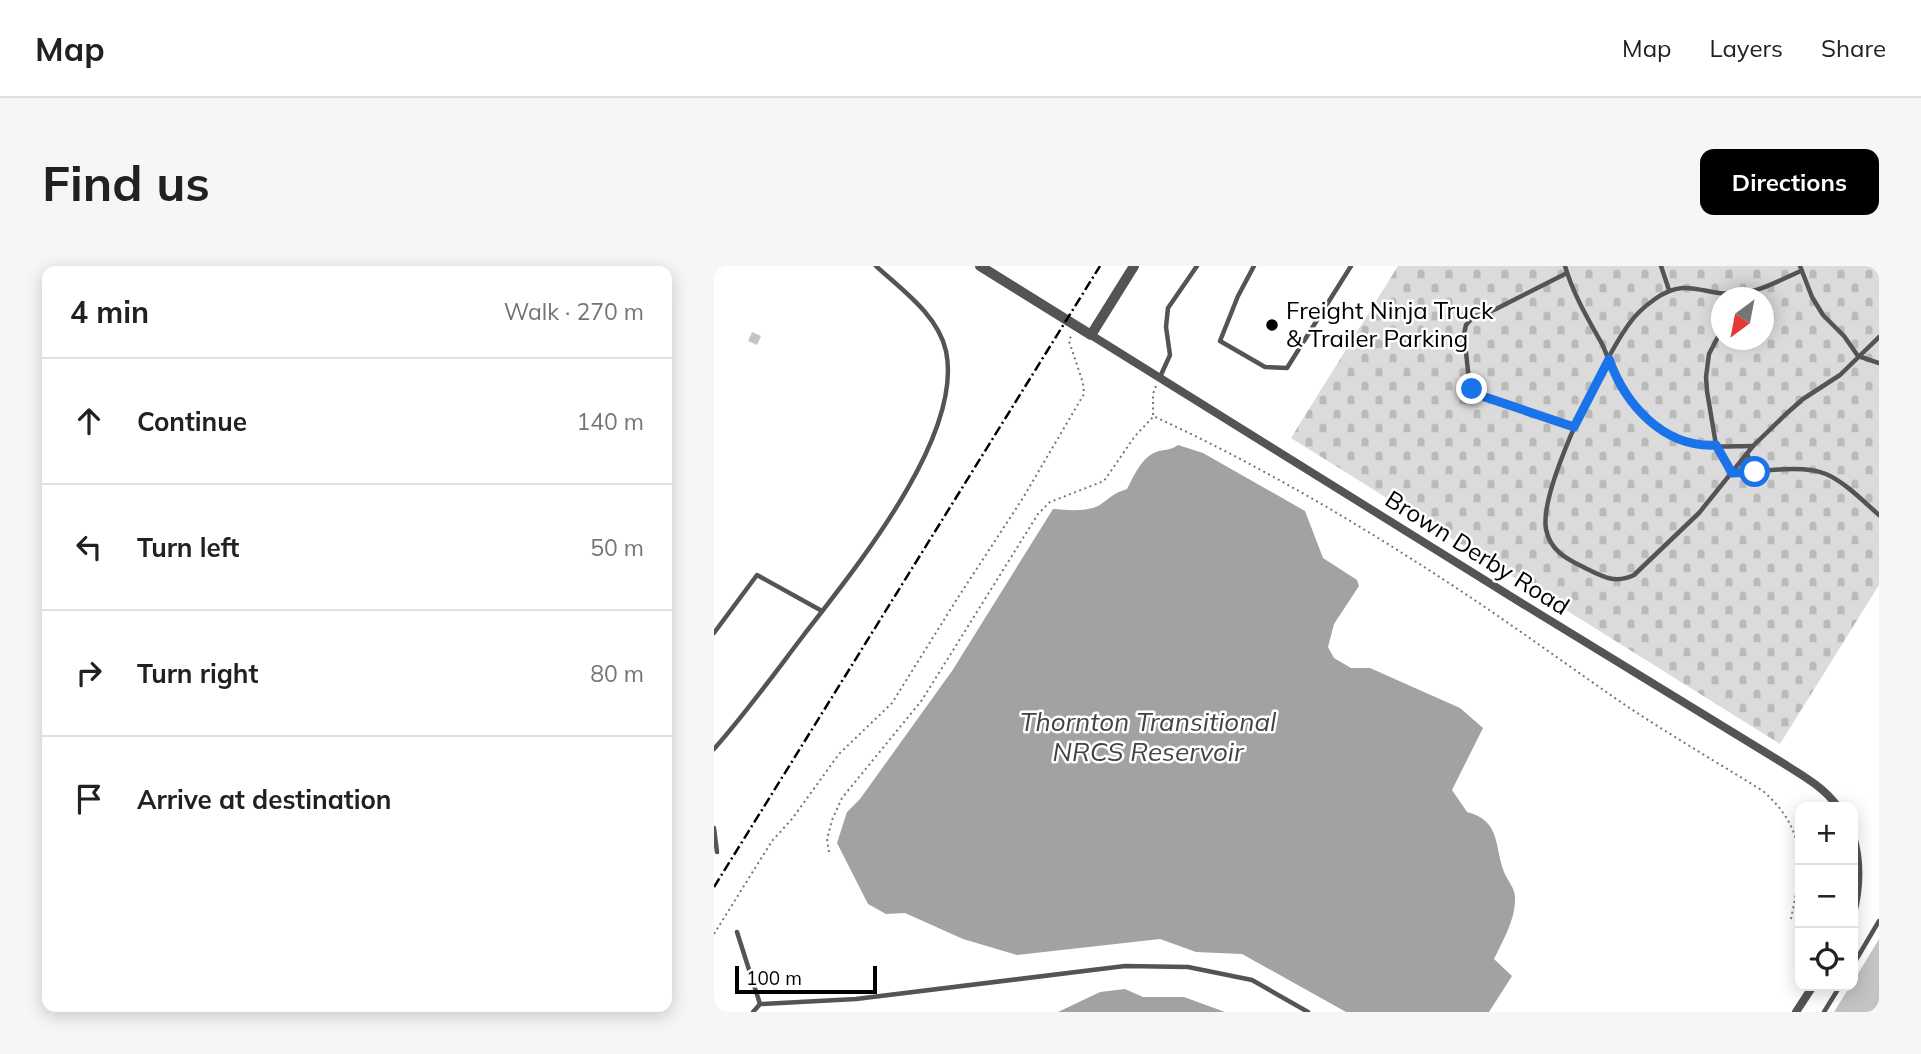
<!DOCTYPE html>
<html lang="en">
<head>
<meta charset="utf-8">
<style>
	body { margin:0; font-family:Mulish,sans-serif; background:#f6f6f6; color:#202124 }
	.controls { position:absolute; right:21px; bottom:21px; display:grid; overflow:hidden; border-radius:14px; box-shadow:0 4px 18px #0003 }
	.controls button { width:63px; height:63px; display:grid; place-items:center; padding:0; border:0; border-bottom:2px solid #e0e0e0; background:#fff; color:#202124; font:35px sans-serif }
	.compass { position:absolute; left:997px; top:21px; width:63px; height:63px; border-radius:50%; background:#fff; box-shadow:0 4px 18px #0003; rotate:212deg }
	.scale { position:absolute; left:21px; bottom:18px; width:142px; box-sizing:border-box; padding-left:7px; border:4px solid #000; border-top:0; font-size:19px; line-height:24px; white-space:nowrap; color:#000; -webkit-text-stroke:5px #fff; paint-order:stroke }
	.stop { position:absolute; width:21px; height:21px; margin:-16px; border:5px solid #1a73e8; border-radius:50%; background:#fff }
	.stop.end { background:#1a73e8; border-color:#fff; box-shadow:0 2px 7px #0008 }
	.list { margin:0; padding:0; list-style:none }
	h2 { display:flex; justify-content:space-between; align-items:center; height:91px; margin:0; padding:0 28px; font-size:30px }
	h2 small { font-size:23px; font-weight:400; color:#757577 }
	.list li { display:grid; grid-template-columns:46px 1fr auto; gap:21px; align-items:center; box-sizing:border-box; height:126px; padding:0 28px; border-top:2px solid #e0e0e0 }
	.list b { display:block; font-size:26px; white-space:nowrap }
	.list em { font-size:23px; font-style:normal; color:#757577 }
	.icon { flex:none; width:38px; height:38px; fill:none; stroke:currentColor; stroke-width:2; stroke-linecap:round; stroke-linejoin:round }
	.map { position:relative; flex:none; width:1165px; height:746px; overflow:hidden; border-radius:14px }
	header { display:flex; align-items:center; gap:42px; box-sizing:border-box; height:98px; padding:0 35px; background:#fff; border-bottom:2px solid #e0e0e0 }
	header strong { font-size:33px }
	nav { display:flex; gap:38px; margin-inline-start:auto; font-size:24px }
	.intro { display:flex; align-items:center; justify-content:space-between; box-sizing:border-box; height:168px; padding:0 42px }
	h1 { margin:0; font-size:49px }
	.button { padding:18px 32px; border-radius:14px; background:#000; color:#fff; font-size:24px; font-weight:700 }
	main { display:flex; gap:42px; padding:0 42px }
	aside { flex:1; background:#fff; border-radius:14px; box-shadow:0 4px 18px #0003 }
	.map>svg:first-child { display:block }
</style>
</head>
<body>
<header>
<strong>Map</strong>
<nav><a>Map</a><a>Layers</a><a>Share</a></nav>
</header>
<div class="intro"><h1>Find us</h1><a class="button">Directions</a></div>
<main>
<aside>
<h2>4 min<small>Walk · 270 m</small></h2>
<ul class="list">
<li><svg class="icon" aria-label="ahead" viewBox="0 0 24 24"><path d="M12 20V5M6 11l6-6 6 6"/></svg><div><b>Continue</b></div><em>140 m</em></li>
<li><svg class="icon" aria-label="left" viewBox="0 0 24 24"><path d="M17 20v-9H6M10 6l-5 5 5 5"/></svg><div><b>Turn left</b></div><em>50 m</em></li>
<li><svg class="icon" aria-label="right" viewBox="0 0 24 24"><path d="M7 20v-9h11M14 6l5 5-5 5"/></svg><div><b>Turn right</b></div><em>80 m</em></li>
<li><svg class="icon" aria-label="arrive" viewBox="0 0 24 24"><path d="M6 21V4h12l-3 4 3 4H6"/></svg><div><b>Arrive at destination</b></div></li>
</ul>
</aside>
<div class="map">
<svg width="1165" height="746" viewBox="0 0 1165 746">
	<defs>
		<pattern id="cemetery-stones" width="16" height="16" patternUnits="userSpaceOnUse" patternTransform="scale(1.75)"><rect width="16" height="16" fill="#dbdbdb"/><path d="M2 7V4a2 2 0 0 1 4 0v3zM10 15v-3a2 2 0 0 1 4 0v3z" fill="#bababa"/></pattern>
	</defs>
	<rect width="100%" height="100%" fill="#fff"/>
	<path fill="url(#cemetery-stones)" fill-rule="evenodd" d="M 684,0 L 1165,0 L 1165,319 L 1066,478 L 577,172 ZM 1008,32 L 1050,32 L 1050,74 L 1008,74 Z"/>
	<g fill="#a2a2a2">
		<path d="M 464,179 L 489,187 L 591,245 L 609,292 L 643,314 L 645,320 L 620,358 L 614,381 L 620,392 L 637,402 L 656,402 L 746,442 L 769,462 L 738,524 L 753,546 C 787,555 780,579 790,606 C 793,614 801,622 801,631 C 802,653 789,674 780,693 L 798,710 L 775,746 L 632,746 L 528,688 L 482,686 L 446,673 L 303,689 L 249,673 L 191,647 L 172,648 L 154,638 L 123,577 L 133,546 L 146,533 L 238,405 L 339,243 C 353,244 371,246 384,240 C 396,233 397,228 413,223 C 420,210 427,192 442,186 C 451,183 455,185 464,179 Z"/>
		<polygon points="411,723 429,731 470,731 511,746 344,746 386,726"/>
	</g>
	<g fill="#c4c4c4">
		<polygon points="38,66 47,70 43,79 34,75"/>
		<polygon points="1165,673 1165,746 1120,746 1136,720 1139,720 1139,716"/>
	</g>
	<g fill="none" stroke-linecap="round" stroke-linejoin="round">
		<g stroke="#767676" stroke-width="2" stroke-dasharray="2 3.5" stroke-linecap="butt">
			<path d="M 442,120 L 439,128 L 439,150 C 548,200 652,262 753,329 C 807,365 860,404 914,441 C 958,470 1004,497 1049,525 C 1094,565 1088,599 1077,653"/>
			<polyline points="115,586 113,573 118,554 128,532 208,434 324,248 336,236 390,215 421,170 439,151"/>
			<polyline points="0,668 58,575 78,553 125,488 178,437 243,333 309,232 370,128 369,117 355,75 357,70"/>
		</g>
		<g stroke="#545454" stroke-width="4.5">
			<polyline points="540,0 524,30 506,75 551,101 573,102 637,0"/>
			<path d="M 851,0 C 859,28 874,53 888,78 C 894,90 897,102 902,114 C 913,138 944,167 969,176 C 990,183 1017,180 1039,180"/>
			<polyline points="947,0 955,24"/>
			<polyline points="1086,0 1098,31 1109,49 1130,70 1144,90 1165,97"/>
			<path d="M 1087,5 C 1068,13 1044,27 1022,28 C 990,30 973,10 941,33 C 931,40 922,48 915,58 C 890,92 825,224 832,263 C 836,285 853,293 871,302 C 889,311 901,318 920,309 L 985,247 L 1039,180 L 1072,148 L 1089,133 L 1126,109 L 1165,71"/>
			<polyline points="853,7 782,43 759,51 752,59 750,68 755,114 761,126 860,161"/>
			<path d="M 1008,63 L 995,88 L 992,111 L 993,125 L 1002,179 L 1018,207 C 1045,206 1088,198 1112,208 C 1132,217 1149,235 1165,249"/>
			<polyline points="446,111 456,89 452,61 454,42 483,0"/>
			<polyline points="1033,188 1041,206"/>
			<polyline points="0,367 43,309 108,345"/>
			<path d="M 0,483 C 32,447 60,408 89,370 C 139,305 250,171 232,85 C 224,49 188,24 162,0"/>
			<polyline points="0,562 3,586"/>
			<polyline points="23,666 46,738 142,733 411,700 474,701 538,714 594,746"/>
			<polyline points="1139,699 1165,655"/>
			<polyline points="39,746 46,738"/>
			<polyline points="1110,746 1126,720"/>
		</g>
		<g stroke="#545454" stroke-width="8">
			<path d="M 377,69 L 809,338 L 1064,494 C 1086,508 1109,520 1124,541"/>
			<path d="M 1139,570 C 1147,597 1146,621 1139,648"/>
			<polyline points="1082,746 1099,720"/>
		</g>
		<polyline stroke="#545454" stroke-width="10" points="266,0 377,69 420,0"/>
		<polyline stroke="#000" stroke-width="2.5" stroke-dasharray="10 3.5 2 3.5" stroke-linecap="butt" points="0,621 386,0"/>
	</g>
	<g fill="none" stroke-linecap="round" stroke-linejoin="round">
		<path stroke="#1a73e8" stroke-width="9" d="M 758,123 L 771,131 L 860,161 L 895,93 C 911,138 949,182 1002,179 L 1018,207 L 1041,206"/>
	</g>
	<circle fill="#000" stroke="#fff" stroke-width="2.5" cx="558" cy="59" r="7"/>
	<g text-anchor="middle" stroke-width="5" stroke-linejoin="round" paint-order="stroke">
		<g font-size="24" fill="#000" stroke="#fff" text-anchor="start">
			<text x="572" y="53">Freight Ninja Truck<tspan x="572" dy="28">&amp; Trailer Parking</tspan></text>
		</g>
		<g font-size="24" fill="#000" stroke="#fff">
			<text transform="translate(763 287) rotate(32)" y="8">Brown Derby Road</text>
		</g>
		<g font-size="26" font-style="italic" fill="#434343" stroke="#fff">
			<text x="434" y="465">Thornton Transitional<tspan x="434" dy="30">NRCS Reservoir</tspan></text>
		</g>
	</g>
</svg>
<div class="controls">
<button>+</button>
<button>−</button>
<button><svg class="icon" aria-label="locate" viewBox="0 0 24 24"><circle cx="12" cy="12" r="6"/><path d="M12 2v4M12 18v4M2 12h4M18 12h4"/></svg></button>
</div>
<svg class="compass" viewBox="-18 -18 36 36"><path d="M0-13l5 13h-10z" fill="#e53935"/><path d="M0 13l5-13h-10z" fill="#757577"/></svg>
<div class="scale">100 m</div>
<div class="stop" style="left:1041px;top:206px"></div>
<div class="stop end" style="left:758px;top:123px"></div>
</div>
</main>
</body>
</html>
